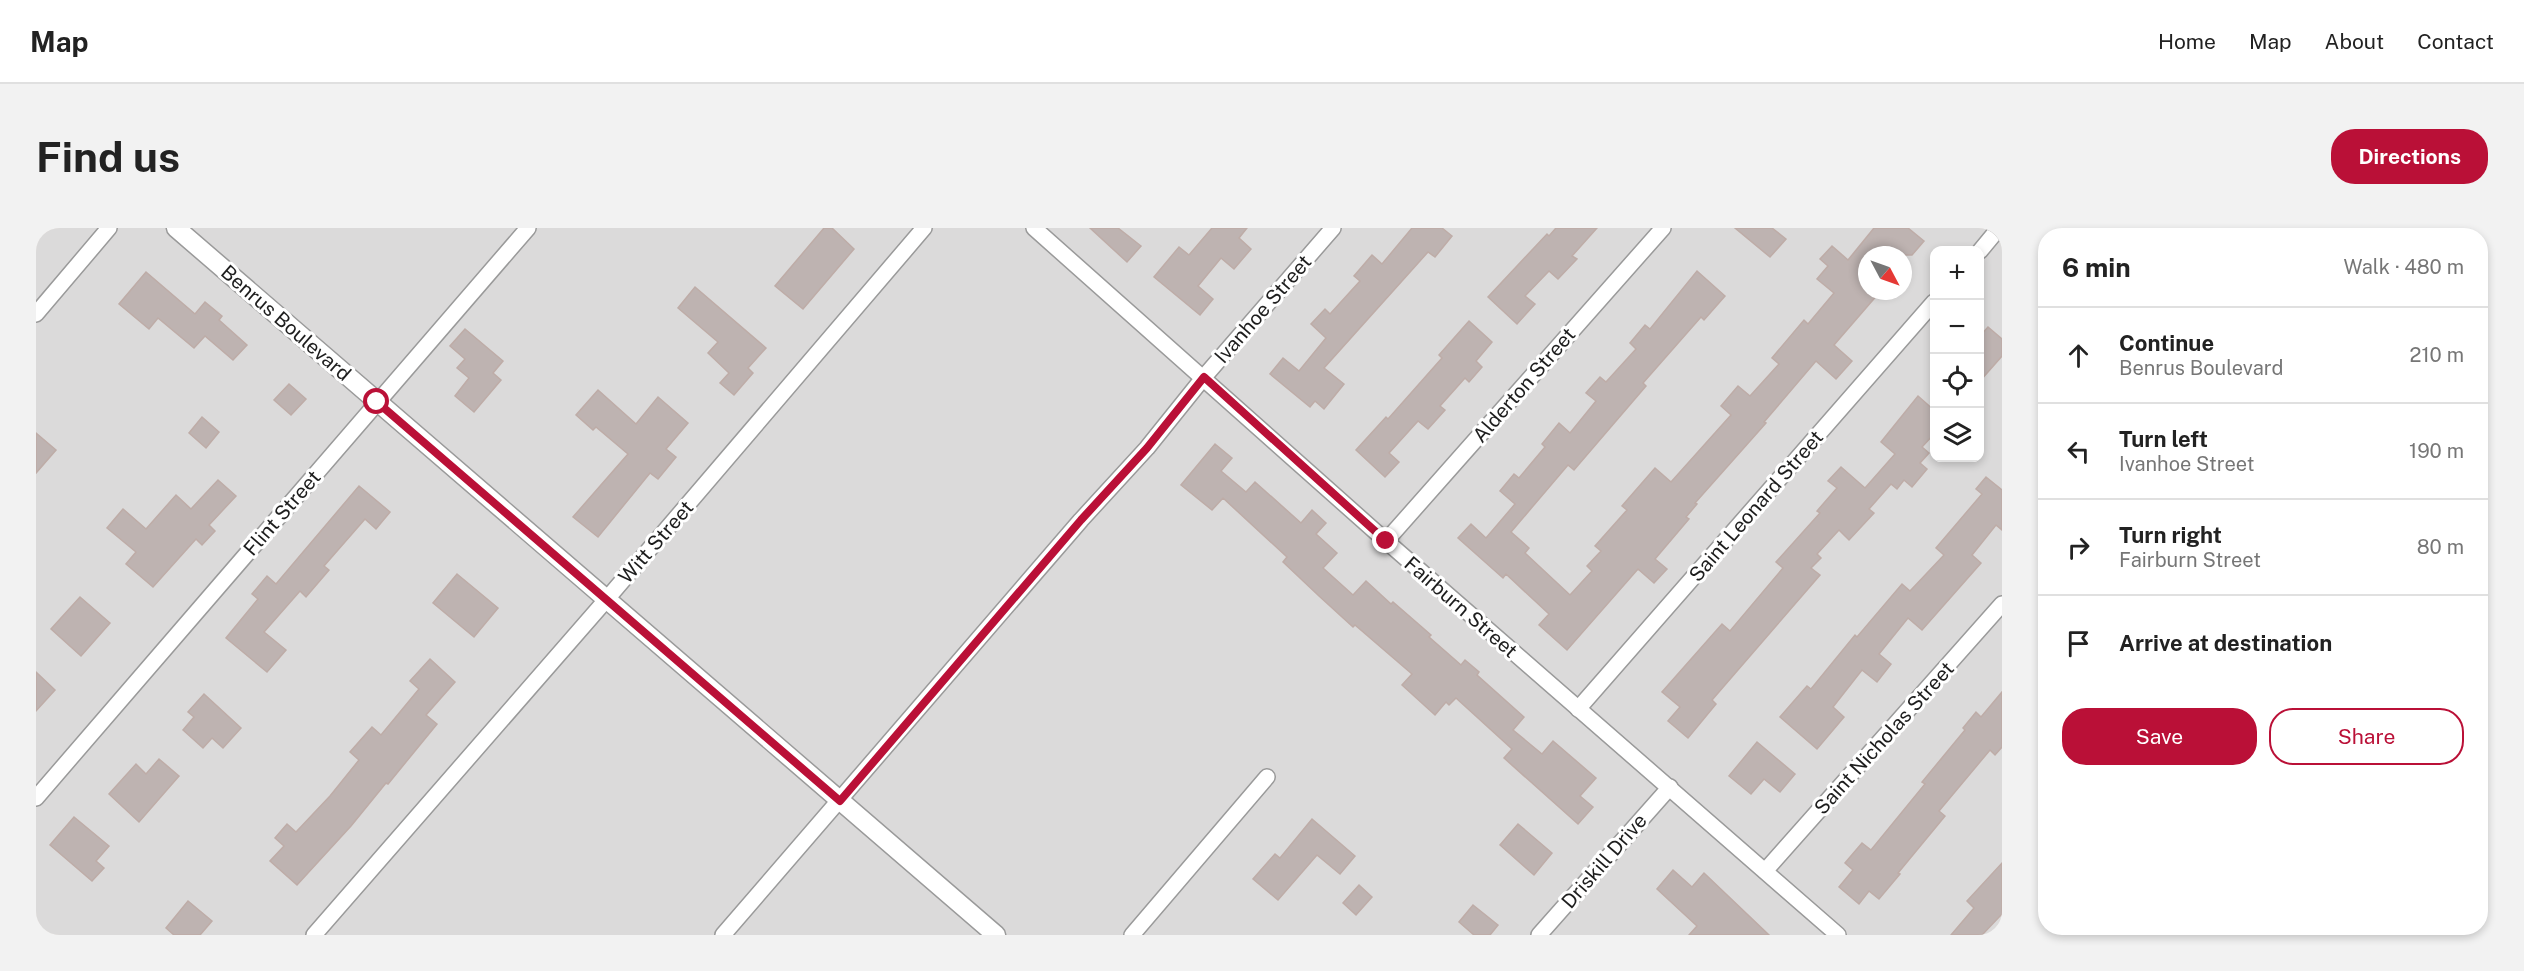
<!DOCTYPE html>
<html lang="en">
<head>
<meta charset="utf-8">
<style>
	body { margin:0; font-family:"Public Sans",sans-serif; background:#f2f2f2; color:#222 }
	.controls { position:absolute; right:18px; top:18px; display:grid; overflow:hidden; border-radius:12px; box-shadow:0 3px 9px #0003 }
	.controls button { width:54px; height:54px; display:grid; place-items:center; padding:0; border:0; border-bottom:2px solid #e0e0e0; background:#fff; color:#222; font:30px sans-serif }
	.compass { position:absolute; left:1822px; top:18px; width:54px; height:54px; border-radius:50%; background:#fff; box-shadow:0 3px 9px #0003; rotate:131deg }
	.stop { position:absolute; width:18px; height:18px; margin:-14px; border:4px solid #ba1037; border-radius:50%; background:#fff }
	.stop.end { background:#ba1037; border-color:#fff; box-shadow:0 2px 6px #0008 }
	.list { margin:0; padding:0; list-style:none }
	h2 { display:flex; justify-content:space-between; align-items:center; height:78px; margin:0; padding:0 24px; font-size:26px }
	h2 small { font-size:20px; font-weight:400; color:#767676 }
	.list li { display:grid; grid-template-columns:39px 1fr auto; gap:18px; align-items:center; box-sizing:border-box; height:96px; padding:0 24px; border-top:2px solid #e0e0e0 }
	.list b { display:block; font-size:22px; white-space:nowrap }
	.list p { margin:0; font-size:20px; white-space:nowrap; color:#767676 }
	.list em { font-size:20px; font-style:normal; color:#767676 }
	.actions { display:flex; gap:12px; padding:18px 24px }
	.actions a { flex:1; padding:14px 0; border:2px solid #ba1037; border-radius:24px; text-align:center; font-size:21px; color:#ba1037 }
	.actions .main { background:#ba1037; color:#fff }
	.icon { flex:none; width:33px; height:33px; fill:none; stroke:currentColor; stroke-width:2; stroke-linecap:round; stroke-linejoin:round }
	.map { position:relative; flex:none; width:1966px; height:707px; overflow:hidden; border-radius:24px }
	header { display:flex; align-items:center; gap:36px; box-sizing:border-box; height:84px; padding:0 30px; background:#fff; border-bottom:2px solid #e0e0e0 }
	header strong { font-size:28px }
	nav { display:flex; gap:33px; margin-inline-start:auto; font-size:21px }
	.intro { display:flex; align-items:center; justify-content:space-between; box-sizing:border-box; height:144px; padding:0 36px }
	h1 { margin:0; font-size:42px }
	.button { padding:15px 27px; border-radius:24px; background:#ba1037; color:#fff; font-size:21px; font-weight:700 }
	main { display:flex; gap:36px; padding:0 36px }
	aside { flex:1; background:#fff; border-radius:24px; box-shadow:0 3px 9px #0003 }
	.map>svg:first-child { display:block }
</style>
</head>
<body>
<header>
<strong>Map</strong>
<nav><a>Home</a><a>Map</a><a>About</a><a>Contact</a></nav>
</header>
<div class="intro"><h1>Find us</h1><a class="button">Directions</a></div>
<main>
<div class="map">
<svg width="1966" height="707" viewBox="0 0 1966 707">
	<rect width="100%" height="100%" fill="#eee8e4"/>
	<path fill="#dbdada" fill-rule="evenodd" d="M 0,0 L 1966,0 L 1966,707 L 0,707 ZM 1898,22 L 1944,22 L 1944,230 L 1898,230 ZM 1831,27 L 1867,27 L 1867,63 L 1831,63 Z"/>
	<g fill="#beb3b1" stroke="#beaca7" stroke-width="1.5">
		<polygon points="788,0 796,0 818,21 767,81 739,58"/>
		<polygon points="1054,0 1082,0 1105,18 1091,34"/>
		<polygon points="1176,0 1211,0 1203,10 1215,21 1198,41 1185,30 1162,58 1177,71 1164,87 1118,49 1143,19 1153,27"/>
		<polygon points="1376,0 1406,0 1416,8 1399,29 1392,24 1288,140 1308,156 1288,181 1279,173 1274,179 1234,146 1247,130 1263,143 1290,110 1275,96 1289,81 1294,86 1324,53 1318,48 1336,27 1346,36"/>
		<polygon points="1520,0 1561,0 1536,28 1541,31 1522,51 1513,43 1489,68 1499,76 1481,96 1452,69 1511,6 1513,8"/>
		<polygon points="1699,0 1736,0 1750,11 1734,29"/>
		<polygon points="1838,0 1872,0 1888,13 1876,27 1831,27 1831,63 1838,63 1842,66 1798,117 1816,133 1800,151 1780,133 1728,194 1730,195 1659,275 1661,276 1650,289 1653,291 1619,331 1631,341 1618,355 1602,341 1531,422 1503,397 1513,386 1470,346 1467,350 1422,310 1435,296 1450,310 1479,276 1464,263 1478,246 1483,250 1509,219 1506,216 1523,195 1534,205 1560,173 1550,165 1564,149 1570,154 1600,121 1594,115 1609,97 1614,101 1661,43 1689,68 1668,92 1665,89 1607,155 1610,158 1538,242 1532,237 1475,304 1493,320 1489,325 1534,367 1556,343 1551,338 1565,323 1559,318 1591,282 1586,278 1619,240 1635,254 1695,187 1685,178 1702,158 1714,168 1743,136 1736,130 1768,92 1772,96 1798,65 1781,51 1792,38 1784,31 1796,18 1812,32"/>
		<polygon points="110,44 159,86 169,74 186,88 183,92 211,117 197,132 169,108 158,120 122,90 113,101 83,76"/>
		<polygon points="659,59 730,120 712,140 717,145 698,167 684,155 693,145 672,125 682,114 642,80"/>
		<polygon points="1433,93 1456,114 1440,133 1446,139 1433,154 1429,150 1404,178 1409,182 1392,201 1382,193 1353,225 1363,234 1349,249 1320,222 1350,189 1352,191 1406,130 1403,127"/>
		<polygon points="1952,99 1966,111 1966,128 1944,153 1944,108"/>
		<polygon points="429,101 467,133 457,145 465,152 438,184 419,168 433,150 421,140 429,131 414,118"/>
		<polygon points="253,156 270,171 255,187 238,172"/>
		<polygon points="562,162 600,196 622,169 652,195 630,221 640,229 622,251 614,245 562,309 537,289 592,226 560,199 557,202 540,187"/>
		<polygon points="1882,168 1899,183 1899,205 1886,219 1893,225 1884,235 1891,241 1876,259 1868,252 1861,261 1855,256 1833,281 1838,285 1813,312 1803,302 1781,326 1785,330 1775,340 1784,347 1676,472 1680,476 1652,510 1632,493 1644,479 1626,464 1686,396 1694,403 1747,340 1740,334 1784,285 1781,283 1801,260 1792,253 1805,239 1829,260 1859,226 1845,214"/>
		<polygon points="166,189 183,204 170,220 153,205"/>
		<polygon points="0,205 20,222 0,245"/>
		<polygon points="1179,216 1196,230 1185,243 1210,264 1219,254 1265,295 1276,282 1290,295 1280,306 1301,325 1287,340 1317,367 1330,353 1355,376 1357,374 1395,407 1393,409 1425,437 1429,432 1443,444 1441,447 1488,489 1477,502 1506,526 1517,513 1560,550 1544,568 1557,579 1542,596 1468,530 1476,521 1420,470 1413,477 1410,474 1399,487 1366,457 1376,446 1319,397 1317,399 1283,368 1247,334 1251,329 1187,270 1176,282 1145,257"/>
		<polygon points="1950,249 1966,262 1966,302 1960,297 1936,327 1945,335 1886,402 1872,390 1843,426 1855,436 1841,454 1826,442 1797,479 1808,489 1781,521 1744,489 1771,458 1775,461 1819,407 1821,409 1866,356 1874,363 1908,327 1900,320 1946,266 1940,261"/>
		<polygon points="182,252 200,268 173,297 179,303 166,317 160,311 117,359 90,336 100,324 71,300 87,281 110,301 140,267 155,281"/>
		<polygon points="323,258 354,284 340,301 329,291 288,338 293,342 270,369 264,363 228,404 250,422 231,444 190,410 222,371 216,366 231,348 240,356"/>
		<polygon points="421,346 462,380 438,409 397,375"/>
		<polygon points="44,369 74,395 45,428 15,401"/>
		<polygon points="394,431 419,454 390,487 401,496 352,556 350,555 315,598 261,657 234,633 248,618 239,610 251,596 260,604 294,568 323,532 314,524 336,499 345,507 383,461 374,453"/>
		<polygon points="0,444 19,462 0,483"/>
		<polygon points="1966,464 1966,519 1959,527 1954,522 1903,583 1909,588 1862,645 1864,646 1843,671 1833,663 1823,676 1803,659 1817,642 1809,635 1826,615 1835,622 1889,556 1886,554 1929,502 1927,500 1940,484 1945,489"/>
		<polygon points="168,466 205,500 187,520 176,510 167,520 147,502 158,489 152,484"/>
		<polygon points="1721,514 1759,546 1744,564 1728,551 1715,566 1693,548"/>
		<polygon points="123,531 143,548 103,594 73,566 100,536 110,546"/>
		<polygon points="38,589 73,618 60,633 68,640 56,653 14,617"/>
		<polygon points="1276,591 1319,628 1304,646 1281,627 1242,672 1217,651 1239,626 1244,630"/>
		<polygon points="1482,596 1516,625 1498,647 1464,617"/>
		<polygon points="1966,635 1966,686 1946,707 1915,707 1938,680 1931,673"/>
		<polygon points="1637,642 1656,659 1668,645 1733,707 1653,707 1661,698 1621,661"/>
		<polygon points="1323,657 1336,669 1320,687 1307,675"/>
		<polygon points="152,673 176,693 164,707 138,707 130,700"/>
		<polygon points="1437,677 1462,697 1454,707 1438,707 1423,694"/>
	</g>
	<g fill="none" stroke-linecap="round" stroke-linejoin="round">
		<g stroke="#9a9a9a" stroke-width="18">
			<g id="minor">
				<polyline points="998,0 1350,313 1802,707"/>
				<polyline points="1944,23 1963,0"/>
				<polyline points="0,86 73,0"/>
				<polyline points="1350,313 1627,0"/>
				<polyline points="1542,481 1898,74"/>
				<polyline points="0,570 492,0"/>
				<polyline points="1729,643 1966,376"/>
				<polyline points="278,707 570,372 888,0"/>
				<polyline points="687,707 1045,292 1111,220 1168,149 1297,0"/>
				<polyline points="1096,707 1231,549"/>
				<polyline points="1503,707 1634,559"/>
			</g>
		</g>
		<g stroke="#9a9a9a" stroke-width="21">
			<polyline id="tertiary" points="140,0 960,707"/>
		</g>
		<use href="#minor" stroke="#fff" stroke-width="15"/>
		<use href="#tertiary" stroke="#fff" stroke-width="18"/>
	</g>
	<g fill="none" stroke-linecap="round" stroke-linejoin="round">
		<polyline stroke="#ba1037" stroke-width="8" points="341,174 804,573 1045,292 1111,220 1168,149 1350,313"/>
	</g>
	<g text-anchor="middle" stroke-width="6" stroke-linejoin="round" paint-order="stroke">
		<g font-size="20" fill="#1d1d1d" stroke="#fff">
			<text transform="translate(1227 81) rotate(-49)" y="7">Ivanhoe Street</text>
			<text transform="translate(250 95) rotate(41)" y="7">Benrus Boulevard</text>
			<text transform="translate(1488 157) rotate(-49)" y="7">Alderton Street</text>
			<text transform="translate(1720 278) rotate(-49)" y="7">Saint Leonard Street</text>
			<text transform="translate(246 285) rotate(-49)" y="7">Flint Street</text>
			<text transform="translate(620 314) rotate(-49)" y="7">Witt Street</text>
			<text transform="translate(1425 379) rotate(41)" y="7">Fairburn Street</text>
			<text transform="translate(1848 510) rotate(-48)" y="7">Saint Nicholas Street</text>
			<text transform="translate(1568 633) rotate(-49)" y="7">Driskill Drive</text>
		</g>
	</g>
</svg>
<div class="controls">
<button>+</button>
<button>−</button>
<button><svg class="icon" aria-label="locate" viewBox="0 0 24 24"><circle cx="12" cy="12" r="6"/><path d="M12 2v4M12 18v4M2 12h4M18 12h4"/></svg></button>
<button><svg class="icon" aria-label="layers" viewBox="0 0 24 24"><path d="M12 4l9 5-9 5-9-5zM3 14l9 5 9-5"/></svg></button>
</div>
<svg class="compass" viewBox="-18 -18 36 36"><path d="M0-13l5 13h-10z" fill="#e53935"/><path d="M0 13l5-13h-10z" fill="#767676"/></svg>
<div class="stop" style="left:341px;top:174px"></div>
<div class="stop end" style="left:1350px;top:313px"></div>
</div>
<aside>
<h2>6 min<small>Walk · 480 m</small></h2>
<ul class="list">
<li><svg class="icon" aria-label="ahead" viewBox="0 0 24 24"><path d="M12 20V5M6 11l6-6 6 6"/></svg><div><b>Continue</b><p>Benrus Boulevard</p></div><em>210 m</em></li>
<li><svg class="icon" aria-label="left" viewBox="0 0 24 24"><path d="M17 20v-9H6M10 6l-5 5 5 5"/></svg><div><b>Turn left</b><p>Ivanhoe Street</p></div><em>190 m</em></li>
<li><svg class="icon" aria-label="right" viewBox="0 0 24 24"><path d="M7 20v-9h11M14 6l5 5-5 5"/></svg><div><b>Turn right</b><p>Fairburn Street</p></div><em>80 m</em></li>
<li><svg class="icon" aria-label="arrive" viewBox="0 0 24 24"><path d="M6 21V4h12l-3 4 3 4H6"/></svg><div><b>Arrive at destination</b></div></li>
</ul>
<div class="actions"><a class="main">Save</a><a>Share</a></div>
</aside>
</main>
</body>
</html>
